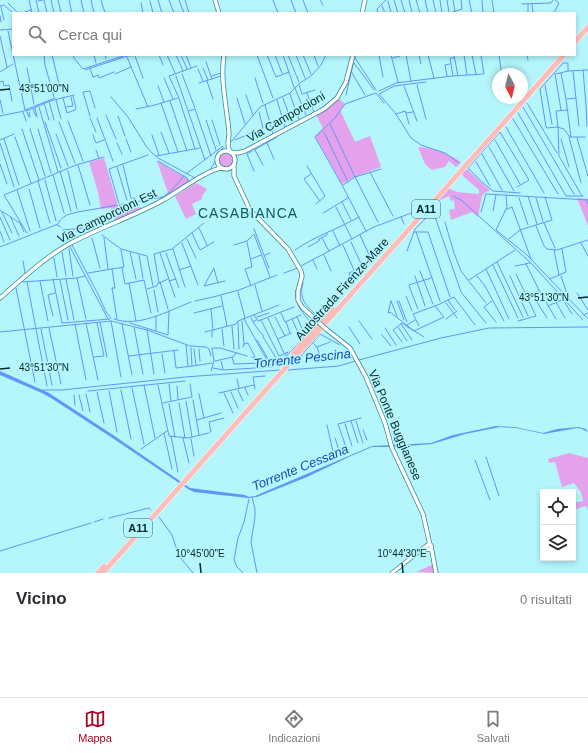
<!DOCTYPE html>
<html lang="it">
<head>
<meta charset="utf-8">
<style>
	body { margin:0; font-family:Helvetica,sans-serif; background:#f7f7f7; color:#2b2b33 }
	.controls { position:absolute; right:12px; bottom:12px; display:grid; overflow:hidden; border-radius:0px; box-shadow:0 2px 6px #0003 }
	.controls button { width:36px; height:36px; display:grid; place-items:center; padding:0; border:0; border-bottom:1px solid #e1e1e2; background:#fff; color:#2b2b33; font:20px sans-serif }
	.compass { position:absolute; left:492px; top:68px; width:36px; height:36px; border-radius:50%; background:#fff; box-shadow:0 2px 6px #0003; rotate:173deg }
	.list { margin:0; padding:0; list-style:none }
	h2 { display:flex; justify-content:space-between; align-items:center; height:52px; margin:0; padding:0 16px; font-size:17px }
	h2 small { font-size:13px; font-weight:400; color:#7c7c81 }
	.icon { flex:none; width:22px; height:22px; fill:none; stroke:currentColor; stroke-width:2; stroke-linecap:round; stroke-linejoin:round }
	.map { position:relative; flex:none; width:588px; height:573px; overflow:hidden }
	.search { position:absolute; background:#fff; box-shadow:0 2px 6px #0003; left:12px; right:12px; top:12px; height:44px; display:flex; align-items:center; gap:10px; box-sizing:border-box; padding:0 14px; border-radius:0px; color:#7c7c81; font-size:15px }
	.sheet { height:124px; background:#fff }
	nav { display:flex; justify-content:space-around; align-items:center; box-sizing:border-box; height:56px; border-top:1px solid #e1e1e2; background:#fff; font-size:11px; color:#7c7c81 }
	nav a { display:grid; justify-items:center; gap:2px }
	nav .on { color:#a40723 }
	.map>svg:first-child { display:block }
</style>
</head>
<body>
<div class="map">
<svg width="588" height="573" viewBox="0 0 588 573">
	<rect width="100%" height="100%" fill="#b4f6fc"/>
	<g fill="#e4a2ed">
		<polygon points="339,99 345,104 340,110 355,142 370,136 381,167 354,177 342,184 315,136 323,128 315,113"/>
		<path d="M 418,147 C 435,148 447,153 461,162 L 456,167 L 449,161 L 445,167 L 432,170 L 425,164 Z"/>
		<circle cx="226" cy="160" r="7"/>
		<polygon points="104,158 118,206 125,205 127,210 140,207 142,210 115,222 111,208 101,209 98,192 89,162"/>
		<polygon points="157,161 189,180 189,184 166,198 168,193"/>
		<polygon points="467,169 486,187 490,190 482,195 478,217 472,212 451,220 449,210 455,209 454,200 451,201 449,196 436,202 448,188 457,192 479,194 479,190 461,174"/>
		<polygon points="196,183 207,189 202,196 202,199 192,204 196,214 186,219 175,196"/>
		<polygon points="577,198 588,199 588,226"/>
		<polygon points="569,453 588,458 588,510 586,506 573,510 573,503 583,501 581,492 574,483 562,487 555,462 549,463 548,459"/>
		<polygon points="432,565 434,573 416,572"/>
	</g>
	<polygon fill="#6196f9" points="0,371 49,393 113,435 190,488 245,495 249,497 255,496 372,446 431,443 453,435 496,426 515,427 543,433 557,429 578,427 586,429 588,432 582,429 577,428 544,434 516,428 500,427 465,434 432,444 396,447 372,447 351,456 307,477 257,497 248,498 194,492 188,489 114,439 51,398 42,393 0,375"/>
	<g fill="none" stroke-linecap="round" stroke-linejoin="round">
		<g stroke="#6196f9" stroke-width="1">
			<polyline points="29,0 32,13"/>
			<polyline points="36,0 39,13"/>
			<polyline points="44,0 47,13"/>
			<polyline points="51,0 54,13"/>
			<polyline points="58,0 61,13"/>
			<polyline points="69,0 72,13"/>
			<polyline points="81,0 84,13"/>
			<polyline points="91,0 94,13"/>
			<polyline points="101,0 105,13"/>
			<polyline points="158,0 162,13"/>
			<polyline points="169,0 174,13"/>
			<polyline points="179,0 184,13"/>
			<polyline points="185,0 189,13"/>
			<polyline points="273,0 278,13"/>
			<polyline points="291,0 296,13"/>
			<polyline points="303,0 308,13"/>
			<polyline points="320,0 323,5"/>
			<polyline points="394,0 398,13"/>
			<polyline points="401,0 405,13"/>
			<polyline points="409,0 412,13"/>
			<polyline points="416,0 420,13"/>
			<polyline points="425,0 428,13"/>
			<polyline points="433,0 436,13"/>
			<polyline points="440,0 442,13"/>
			<polyline points="447,0 449,13"/>
			<polyline points="453,0 455,11"/>
			<polyline points="469,0 472,13"/>
			<polyline points="482,0 483,13"/>
			<polyline points="492,0 494,13"/>
			<polyline points="38,1 43,0"/>
			<polyline points="150,1 153,13"/>
			<polyline points="388,1 391,13"/>
			<polyline points="8,3 18,13"/>
			<polyline points="141,3 143,13"/>
			<polyline points="522,4 551,3 553,0"/>
			<polyline points="528,4 528,13"/>
			<polyline points="532,4 533,13"/>
			<polyline points="0,6 4,5 13,13"/>
			<polyline points="382,6 385,13"/>
			<polyline points="1,7 4,20"/>
			<polyline points="22,13 31,10"/>
			<polyline points="378,13 377,9 386,0"/>
			<polyline points="450,13 462,9 461,0"/>
			<polyline points="554,13 559,3 555,0"/>
			<polyline points="0,16 1,22"/>
			<polyline points="0,30 13,29"/>
			<polyline points="8,31 25,110 55,98"/>
			<polyline points="0,36 7,67"/>
			<polyline points="44,55 45,65 54,97"/>
			<polyline points="52,55 60,88"/>
			<polyline points="73,55 74,58 83,69 126,55"/>
			<polyline points="94,55 96,63"/>
			<polyline points="105,55 106,59"/>
			<polyline points="116,55 117,56"/>
			<polyline points="159,55 163,65"/>
			<polyline points="167,55 175,73"/>
			<polyline points="176,55 183,71"/>
			<polyline points="181,55 187,69"/>
			<polyline points="186,55 191,68"/>
			<polyline points="257,55 273,98"/>
			<polyline points="267,55 276,77 289,72"/>
			<polyline points="275,55 282,73"/>
			<polyline points="283,55 294,87"/>
			<polyline points="288,55 299,82"/>
			<polyline points="296,55 305,78"/>
			<polyline points="303,55 311,74"/>
			<polyline points="314,55 318,66"/>
			<polyline points="355,55 355,58 376,90"/>
			<polyline points="379,55 383,77"/>
			<polyline points="391,55 398,82"/>
			<polyline points="406,55 411,81"/>
			<polyline points="419,55 421,64"/>
			<polyline points="428,55 434,78"/>
			<polyline points="454,55 458,76"/>
			<polyline points="464,55 467,75"/>
			<polyline points="472,55 476,74"/>
			<polyline points="499,55 501,70"/>
			<polyline points="527,55 528,60"/>
			<polyline points="135,56 143,78"/>
			<polyline points="127,57 148,107"/>
			<polyline points="393,58 400,56 400,55"/>
			<polyline points="206,62 212,79"/>
			<polyline points="27,68 34,104"/>
			<polyline points="90,68 93,77 98,75 99,78 114,72"/>
			<polyline points="203,68 208,80"/>
			<polyline points="198,69 203,81"/>
			<polyline points="85,70 127,56 144,55"/>
			<polyline points="583,70 586,105 587,126"/>
			<polyline points="351,71 365,95"/>
			<polyline points="568,71 568,63 563,63 540,89 546,127 547,128 557,127 564,129 569,136 571,137 585,137"/>
			<polyline points="573,71 579,126"/>
			<polyline points="0,72 13,64"/>
			<polyline points="561,73 566,99 571,137"/>
			<polyline points="115,74 131,67"/>
			<polyline points="182,74 195,108"/>
			<polyline points="555,74 561,110"/>
			<polyline points="556,74 568,71 588,70"/>
			<polyline points="176,76 205,160"/>
			<polyline points="212,76 221,73"/>
			<polyline points="447,76 445,65 450,64"/>
			<polyline points="453,76 450,58 454,58"/>
			<polyline points="164,78 173,99"/>
			<polyline points="255,78 263,103"/>
			<polyline points="207,81 213,99"/>
			<polyline points="0,82 3,81 4,86 9,85 12,101"/>
			<polyline points="426,82 394,86 379,94 396,114 411,138 421,145 445,153 459,163"/>
			<polyline points="199,83 221,76"/>
			<polyline points="299,85 302,94 315,90"/>
			<polyline points="417,85 426,119"/>
			<polyline points="545,85 552,124"/>
			<polyline points="158,86 164,102"/>
			<polyline points="404,86 417,121"/>
			<polyline points="295,88 306,115"/>
			<polyline points="379,91 396,83 452,76 484,74 481,55"/>
			<polyline points="307,93 314,112"/>
			<polyline points="290,94 299,120"/>
			<polyline points="246,95 253,115"/>
			<polyline points="346,95 353,65 354,63 374,90"/>
			<polyline points="111,97 128,117 146,146 151,152 158,158 195,178"/>
			<polyline points="63,98 67,113 75,110 76,108 73,96"/>
			<polyline points="237,98 245,124"/>
			<polyline points="283,98 292,123"/>
			<polyline points="567,99 576,98"/>
			<polyline points="0,100 3,113"/>
			<polyline points="56,100 61,119"/>
			<polyline points="277,100 285,127"/>
			<polyline points="49,101 54,120"/>
			<polyline points="170,101 187,151"/>
			<polyline points="44,103 49,120"/>
			<polyline points="161,103 178,152"/>
			<polyline points="527,103 557,153"/>
			<polyline points="39,107 58,172"/>
			<polyline points="66,107 73,106 71,97"/>
			<polyline points="523,107 574,194"/>
			<polyline points="35,108 37,117"/>
			<polyline points="33,109 36,116"/>
			<polyline points="136,109 155,105 178,98"/>
			<polyline points="568,110 556,111 558,127 559,156 582,196"/>
			<polyline points="189,111 195,109 211,156"/>
			<polyline points="23,112 26,121"/>
			<polyline points="27,112 29,117"/>
			<polyline points="29,112 30,117"/>
			<polyline points="406,113 409,124"/>
			<polyline points="518,113 566,196 583,196"/>
			<polyline points="396,114 405,111 406,113 413,112"/>
			<polyline points="106,115 116,139"/>
			<polyline points="0,116 29,110 50,101 74,95"/>
			<polyline points="90,116 83,92 90,91 95,108"/>
			<polyline points="118,116 125,136"/>
			<polyline points="90,118 96,132"/>
			<polyline points="97,118 113,161"/>
			<polyline points="513,119 558,194"/>
			<polyline points="206,120 216,150"/>
			<polyline points="212,120 220,145"/>
			<polyline points="68,121 83,161"/>
			<polyline points="45,122 61,168"/>
			<polyline points="59,122 75,163"/>
			<polyline points="330,124 355,177 378,222"/>
			<polyline points="506,127 544,193"/>
			<polyline points="22,129 39,180"/>
			<polyline points="30,129 45,176"/>
			<polyline points="38,129 51,173"/>
			<polyline points="161,132 169,153"/>
			<polyline points="324,132 348,182"/>
			<polyline points="56,134 68,166"/>
			<polyline points="93,135 96,143 104,140"/>
			<polyline points="152,135 159,155"/>
			<polyline points="15,137 31,183"/>
			<polyline points="569,137 581,183"/>
			<polyline points="577,138 588,176"/>
			<polyline points="4,139 19,185"/>
			<polyline points="126,139 131,152"/>
			<polyline points="561,139 569,167"/>
			<polyline points="0,140 14,134"/>
			<polyline points="235,140 263,128 259,112"/>
			<polyline points="495,140 520,184"/>
			<polyline points="230,142 233,140 260,107 290,93 300,83 311,76 321,65 326,55"/>
			<polyline points="258,142 273,134 265,105"/>
			<polyline points="0,143 14,187"/>
			<polyline points="117,143 122,154"/>
			<polyline points="267,143 274,159"/>
			<polyline points="489,147 514,191"/>
			<polyline points="195,149 179,98 169,76 197,66"/>
			<polyline points="96,150 99,158"/>
			<polyline points="254,150 277,137"/>
			<polyline points="255,150 263,165"/>
			<polyline points="252,151 247,154 254,171"/>
			<polyline points="482,154 502,190"/>
			<polyline points="156,156 200,148"/>
			<polyline points="158,161 187,178 189,183"/>
			<polyline points="476,162 490,186"/>
			<polyline points="0,164 7,184"/>
			<polyline points="78,165 90,205"/>
			<polyline points="123,165 131,198 133,198"/>
			<polyline points="307,166 325,196 316,204"/>
			<polyline points="117,167 127,200"/>
			<polyline points="60,171 71,211"/>
			<polyline points="68,171 77,209"/>
			<path d="M 208,171 C 217,164 214,156 224,147"/>
			<polyline points="370,172 393,216"/>
			<polyline points="186,174 223,146"/>
			<polyline points="311,174 304,179 320,201"/>
			<polyline points="53,175 64,213"/>
			<polyline points="45,180 56,221"/>
			<polyline points="38,181 50,223"/>
			<polyline points="343,185 355,177 381,169"/>
			<polyline points="517,187 529,180 500,132 468,168 483,183 493,191 520,193"/>
			<polyline points="29,189 40,228"/>
			<polyline points="17,190 30,231"/>
			<polyline points="506,195 507,207 496,230 527,255 588,319"/>
			<polyline points="453,196 461,200 531,263 583,320"/>
			<polyline points="528,196 537,224"/>
			<polyline points="519,198 528,225"/>
			<polyline points="536,198 543,221"/>
			<polyline points="586,199 588,204"/>
			<polyline points="342,202 351,220"/>
			<polyline points="119,204 109,169 148,155"/>
			<polyline points="125,205 128,214"/>
			<polyline points="336,207 352,239"/>
			<polyline points="507,209 512,207 531,259"/>
			<polyline points="0,210 20,223 24,232"/>
			<polyline points="433,211 461,292 486,323"/>
			<polyline points="493,211 496,195"/>
			<polyline points="2,212 12,233"/>
			<polyline points="481,212 486,194 588,200"/>
			<polyline points="323,213 348,198"/>
			<polyline points="0,217 10,240"/>
			<polyline points="401,217 404,224"/>
			<polyline points="11,218 19,236"/>
			<polyline points="445,222 454,253 461,271 486,303"/>
			<polyline points="544,223 555,248"/>
			<polyline points="57,225 61,227"/>
			<polyline points="536,226 544,246 547,249 557,250 588,240"/>
			<polyline points="199,228 207,245"/>
			<polyline points="254,229 269,268"/>
			<polyline points="63,230 93,227"/>
			<polyline points="63,230 70,242"/>
			<polyline points="0,231 4,242"/>
			<polyline points="333,231 340,246"/>
			<polyline points="366,231 342,185 315,137 335,118 345,104 376,93 384,103"/>
			<polyline points="414,232 428,232 450,297"/>
			<polyline points="416,232 440,301"/>
			<polyline points="27,233 4,195 76,165 104,157"/>
			<polyline points="192,233 200,250 214,242"/>
			<polyline points="102,235 121,249 147,256 153,286"/>
			<polyline points="92,238 100,268"/>
			<polyline points="104,238 108,269"/>
			<polyline points="322,238 329,251"/>
			<polyline points="187,239 196,258"/>
			<polyline points="509,239 520,230 552,220 545,197"/>
			<polyline points="247,242 252,267 245,269 251,286"/>
			<polyline points="351,242 363,268"/>
			<polyline points="182,243 198,285"/>
			<polyline points="581,243 588,256"/>
			<polyline points="72,245 98,294 106,312 111,318"/>
			<polyline points="234,245 247,241 254,234 270,277"/>
			<polyline points="343,245 354,270"/>
			<path d="M 0,247 L 58,224 C 62,215 70,214 78,212 L 163,197 L 170,192 L 184,176"/>
			<polyline points="70,247 108,319"/>
			<polyline points="308,247 319,241 319,239 327,235 327,233"/>
			<polyline points="69,249 73,276"/>
			<polyline points="173,249 185,287"/>
			<path d="M 295,250 C 315,236 338,229 359,217"/>
			<polyline points="554,250 559,275"/>
			<polyline points="407,251 415,229 436,208"/>
			<polyline points="62,252 66,276"/>
			<polyline points="130,252 136,279"/>
			<polyline points="160,253 175,297"/>
			<polyline points="166,253 179,288"/>
			<polyline points="139,255 143,278"/>
			<polyline points="265,255 270,253"/>
			<polyline points="324,255 331,271"/>
			<polyline points="54,258 57,277"/>
			<polyline points="251,259 261,255"/>
			<polyline points="313,260 317,269"/>
			<polyline points="23,261 25,273"/>
			<polyline points="497,262 523,317"/>
			<polyline points="526,264 539,290 556,319"/>
			<polyline points="493,265 518,318"/>
			<polyline points="301,266 374,227 414,212 416,212"/>
			<polyline points="515,266 530,263"/>
			<polyline points="122,268 125,284 144,280 151,313"/>
			<polyline points="214,268 204,286 225,281"/>
			<polyline points="112,269 115,288 112,288 117,319"/>
			<polyline points="214,269 218,283"/>
			<polyline points="486,269 509,319"/>
			<polyline points="179,270 191,266"/>
			<polyline points="420,271 433,304"/>
			<polyline points="88,273 124,267 121,250"/>
			<polyline points="284,273 298,268"/>
			<polyline points="516,274 536,316 518,321"/>
			<polyline points="415,276 425,306"/>
			<polyline points="477,276 485,286 504,321"/>
			<polyline points="510,276 528,316"/>
			<polyline points="561,276 567,294"/>
			<polyline points="77,278 86,319"/>
			<polyline points="53,279 62,323 110,319"/>
			<polyline points="66,279 74,320"/>
			<polyline points="550,279 566,272 562,249"/>
			<polyline points="60,280 68,320"/>
			<polyline points="469,280 515,250"/>
			<polyline points="40,281 48,321"/>
			<polyline points="169,281 176,279"/>
			<polyline points="23,282 77,278 85,276"/>
			<polyline points="27,282 47,386"/>
			<polyline points="160,282 168,309"/>
			<polyline points="351,282 349,273 367,265 371,259 360,235"/>
			<polyline points="129,283 136,321"/>
			<polyline points="159,283 154,254 172,249 204,223"/>
			<path d="M 303,283 C 298,300 307,306 318,317"/>
			<polyline points="255,285 262,311"/>
			<polyline points="409,285 431,278"/>
			<polyline points="409,286 418,309"/>
			<polyline points="16,288 35,382"/>
			<polyline points="147,289 157,286 157,284 168,279"/>
			<polyline points="154,290 158,312"/>
			<path d="M 296,290 C 293,303 304,314 311,323"/>
			<polyline points="238,292 245,318"/>
			<polyline points="577,293 588,310"/>
			<polyline points="532,294 547,318"/>
			<polyline points="221,296 227,326"/>
			<polyline points="406,296 412,311"/>
			<polyline points="527,296 538,291"/>
			<polyline points="448,300 455,310"/>
			<polyline points="195,301 213,297 239,290 277,275"/>
			<polyline points="391,301 388,313 390,312 414,331 444,317 435,306"/>
			<polyline points="391,301 397,316"/>
			<polyline points="397,301 404,320"/>
			<polyline points="399,301 407,322"/>
			<polyline points="492,301 484,307 496,322"/>
			<polyline points="564,301 572,314"/>
			<polyline points="556,302 565,318"/>
			<polyline points="446,303 457,318"/>
			<polyline points="548,306 564,299"/>
			<polyline points="211,309 213,330"/>
			<polyline points="194,313 222,306"/>
			<polyline points="281,313 285,322 301,315"/>
			<polyline points="254,315 258,321 294,307"/>
			<polyline points="584,315 588,313"/>
			<polyline points="53,316 48,295 55,293"/>
			<polyline points="156,316 156,331"/>
			<polyline points="251,317 253,322 256,320"/>
			<polyline points="257,317 269,313"/>
			<polyline points="275,317 285,336"/>
			<polyline points="297,317 304,333"/>
			<polyline points="268,318 284,353"/>
			<path d="M 114,319 C 138,328 168,311 191,302"/>
			<polyline points="244,319 268,362 252,357"/>
			<polyline points="292,319 300,337"/>
			<polyline points="446,319 457,311"/>
			<polyline points="261,320 279,356 288,352"/>
			<polyline points="111,321 121,377"/>
			<polyline points="242,321 244,344"/>
			<polyline points="359,321 372,339"/>
			<polyline points="100,322 107,357"/>
			<polyline points="238,322 239,349"/>
			<polyline points="253,322 260,332 263,335 263,337 278,361"/>
			<polyline points="286,322 290,333"/>
			<polyline points="86,323 98,380"/>
			<polyline points="130,323 168,335 169,311"/>
			<polyline points="75,324 86,380"/>
			<polyline points="122,324 132,375"/>
			<polyline points="401,324 412,340"/>
			<polyline points="407,325 415,320"/>
			<polyline points="232,326 234,349"/>
			<polyline points="419,326 413,314 440,304 454,297 475,325"/>
			<polyline points="134,327 143,374"/>
			<polyline points="349,327 360,344"/>
			<polyline points="398,327 407,341"/>
			<polyline points="49,328 61,384"/>
			<polyline points="385,328 396,345"/>
			<polyline points="41,329 52,385"/>
			<polyline points="222,329 224,346"/>
			<polyline points="147,330 154,374"/>
			<polyline points="212,331 212,337"/>
			<polyline points="0,332 111,321 147,330 190,346 206,347 209,349 211,356"/>
			<polyline points="205,332 236,324 238,321 279,305"/>
			<polyline points="382,335 391,346"/>
			<polyline points="278,339 291,333"/>
			<path d="M 257,340 L 271,364 C 279,366 283,357 288,352"/>
			<path d="M 402,342 L 393,330 L 402,323 C 409,329 417,332 424,337"/>
			<polyline points="313,343 317,347 321,359 335,357"/>
			<polyline points="186,345 188,366"/>
			<polyline points="243,347 244,344 248,343 255,357"/>
			<polyline points="317,347 330,342"/>
			<polyline points="191,348 192,366"/>
			<polyline points="194,349 196,365"/>
			<polyline points="199,349 200,361"/>
			<polyline points="174,351 176,368 193,366 212,363"/>
			<polyline points="162,354 165,373"/>
			<polyline points="129,356 178,350"/>
			<polyline points="94,357 104,356 97,323"/>
			<polyline points="232,357 234,364 263,363"/>
			<polyline points="283,360 316,324"/>
			<polyline points="359,360 441,338 489,328 588,327"/>
			<polyline points="215,361 233,357 236,353"/>
			<polyline points="221,361 223,369"/>
			<polyline points="294,364 320,334 340,345"/>
			<polyline points="213,368 223,370 272,367"/>
			<polyline points="288,370 339,366 355,361"/>
			<polyline points="211,371 214,361 212,348 220,348 247,356"/>
			<polyline points="237,379 239,388"/>
			<polyline points="169,384 171,401"/>
			<polyline points="144,385 155,438"/>
			<polyline points="158,385 169,436 188,438 209,433"/>
			<polyline points="177,386 178,399"/>
			<polyline points="132,388 144,444"/>
			<polyline points="245,388 248,395"/>
			<polyline points="255,389 253,377 265,376"/>
			<polyline points="42,390 62,390 185,377 280,370"/>
			<polyline points="121,390 131,439"/>
			<polyline points="238,390 243,401"/>
			<polyline points="88,391 185,381"/>
			<polyline points="109,391 117,432"/>
			<polyline points="97,392 104,423"/>
			<polyline points="231,392 238,408"/>
			<polyline points="219,393 254,385"/>
			<polyline points="224,393 233,413"/>
			<polyline points="86,394 90,412"/>
			<polyline points="199,394 204,418"/>
			<polyline points="74,395 75,405"/>
			<polyline points="79,395 83,411"/>
			<polyline points="193,400 199,435"/>
			<polyline points="186,401 192,437"/>
			<polyline points="163,403 192,397 190,384"/>
			<polyline points="179,403 185,438"/>
			<polyline points="169,404 175,437"/>
			<polyline points="197,420 221,413"/>
			<polyline points="351,421 358,443"/>
			<polyline points="356,421 363,443"/>
			<polyline points="345,424 352,446"/>
			<polyline points="327,425 334,456"/>
			<polyline points="363,430 367,440"/>
			<polyline points="211,432 209,422 224,418"/>
			<polyline points="164,433 172,469"/>
			<polyline points="171,436 178,472"/>
			<polyline points="183,438 189,463"/>
			<polyline points="335,438 340,453"/>
			<polyline points="191,439 194,456"/>
			<polyline points="141,449 167,431"/>
			<polyline points="347,450 338,424 361,418"/>
			<polyline points="486,457 499,496"/>
			<polyline points="475,460 490,500"/>
			<polyline points="252,497 255,509 255,517 251,542 257,573"/>
			<polyline points="159,517 172,535 179,556 193,573"/>
			<polyline points="109,518 149,508 151,510"/>
			<polyline points="94,522 103,519"/>
			<polyline points="0,551 91,523"/>
			<polyline points="243,573 237,567 234,560 238,538 244,522 249,499"/>
		</g>
		<g stroke="#318a91" stroke-width="4.5">
			<g id="tertiary">
				<polyline points="421,552 427,549"/>
				<polyline points="392,573 426,546"/>
			</g>
		</g>
		<g stroke="#318a91" stroke-width="5">
			<g id="secondary">
				<polyline points="215,0 219,13"/>
				<polyline points="362,13 365,0"/>
				<path d="M 224,55 C 220,81 227,107 229,133 C 229,140 226,146 230,151"/>
				<circle cx="226" cy="160" r="9"/>
				<polyline points="230,152 238,153 245,151 324,109 337,98 346,82 353,55"/>
				<polyline points="234,165 234,176 250,210 288,249 301,271 302,276 298,291 298,300 302,307 315,319"/>
				<path d="M 0,298 C 22,279 44,258 69,244 C 100,227 133,217 163,200 C 178,192 206,170 222,168"/>
				<polyline points="326,329 350,348 366,377 385,423 392,448 423,514 430,545"/>
				<circle cx="429" cy="547" r="2.5"/>
				<polyline points="431,546 436,573"/>
			</g>
		</g>
		<g stroke="#fff" stroke-width="6">
			<g id="motorway">
				<polyline points="575,42 588,27"/>
				<polyline points="293,354 333,309"/>
				<polyline points="98,573 104,566"/>
				<polyline points="103,573 564,55"/>
			</g>
		</g>
		<use href="#tertiary" stroke="#fff" stroke-width="3"/>
		<use href="#secondary" stroke="#fff" stroke-width="3.5"/>
		<use href="#motorway" stroke="#ffbdb9" stroke-width="5"/>
		<g stroke="#318a91" stroke-width="5" stroke-linecap="butt">
			<polyline id="secondary-bridge" points="315,319 326,329"/>
		</g>
		<use href="#secondary-bridge" stroke="#fff" stroke-width="3.5"/>
	</g>
	<path fill="none" stroke="#03292c" stroke-width="1.5" d="M 0,90 L 10,89M 578,298 L 588,297M 0,369 L 10,368M 200,563 L 201,573M 402,563 L 403,573"/>
	<g text-anchor="middle" stroke-width="3" stroke-linejoin="round" paint-order="stroke">
		<g fill="#b4f6fc" stroke="#38666a" stroke-width="1">
			<rect x="412" y="200" width="28" height="18" rx="3"/>
			<rect x="124" y="519" width="28" height="18" rx="3"/>
		</g>
		<g font-size="11" font-weight="bold" fill="#03292c">
			<text x="426" y="213">A11</text>
			<text x="138" y="532">A11</text>
		</g>
		<g font-size="12" fill="#03292c" stroke="#b4f6fc">
			<text transform="translate(286 117) rotate(-30)" y="4">Via Camporcioni</text>
			<text transform="translate(107 216) rotate(-26)" y="4">Via Camporcioni Est</text>
			<text transform="translate(342 289) rotate(-48)" y="4">Autostrada Firenze-Mare</text>
			<text transform="translate(395 425) rotate(67)" y="4">Via Ponte Buggianese</text>
		</g>
		<g font-size="13" font-style="italic" fill="#134bbd" stroke="#b4f6fc">
			<text transform="translate(302 358) rotate(-6)" y="5">Torrente Pescina</text>
			<text transform="translate(300 467) rotate(-22)" y="5">Torrente Cessana</text>
		</g>
		<g font-size="14" letter-spacing="1" fill="#125a5f" stroke="#b4f6fc">
			<text x="248" y="218">CASABIANCA</text>
		</g>
	</g>
	<g font-size="10" text-anchor="middle" fill="#03292c" stroke="#b4f6fc" stroke-width="3" stroke-linejoin="round" paint-order="stroke">
		<text x="44" y="92">43°51'00"N</text>
		<text x="544" y="301">43°51'30"N</text>
		<text x="44" y="371">43°51'30"N</text>
		<text x="200" y="557">10°45'00"E</text>
		<text x="402" y="557">10°44'30"E</text>
	</g>
</svg>
<div class="controls">
<button><svg class="icon" aria-label="locate" viewBox="0 0 24 24"><circle cx="12" cy="12" r="6"/><path d="M12 2v4M12 18v4M2 12h4M18 12h4"/></svg></button>
<button><svg class="icon" aria-label="layers" viewBox="0 0 24 24"><path d="M12 4l9 5-9 5-9-5zM3 14l9 5 9-5"/></svg></button>
</div>
<svg class="compass" viewBox="-18 -18 36 36"><path d="M0-13l5 13h-10z" fill="#e53935"/><path d="M0 13l5-13h-10z" fill="#7c7c81"/></svg>
<div class="search"><svg class="icon" aria-label="search" viewBox="0 0 24 24"><circle cx="10" cy="10" r="6"/><path d="M15 15l6 6"/></svg>Cerca qui</div>
</div>
<section class="sheet">
<h2>Vicino<small>0 risultati</small></h2>
<ul class="list">
</ul>
</section>
<nav>
<a class="on"><svg class="icon" aria-label="map" viewBox="0 0 24 24"><path d="M3 6l6-2 6 2 6-2v14l-6 2-6-2-6 2zM9 4v14M15 6v14"/></svg>Mappa</a>
<a><svg class="icon" aria-label="directions" viewBox="0 0 24 24"><path d="M12 3l9 9-9 9-9-9zM9 14v-3h6M13 9l2 2-2 2"/></svg>Indicazioni</a>
<a><svg class="icon" aria-label="saved" viewBox="0 0 24 24"><path d="M7 4h10v16l-5-4-5 4z"/></svg>Salvati</a>
</nav>
</body>
</html>
